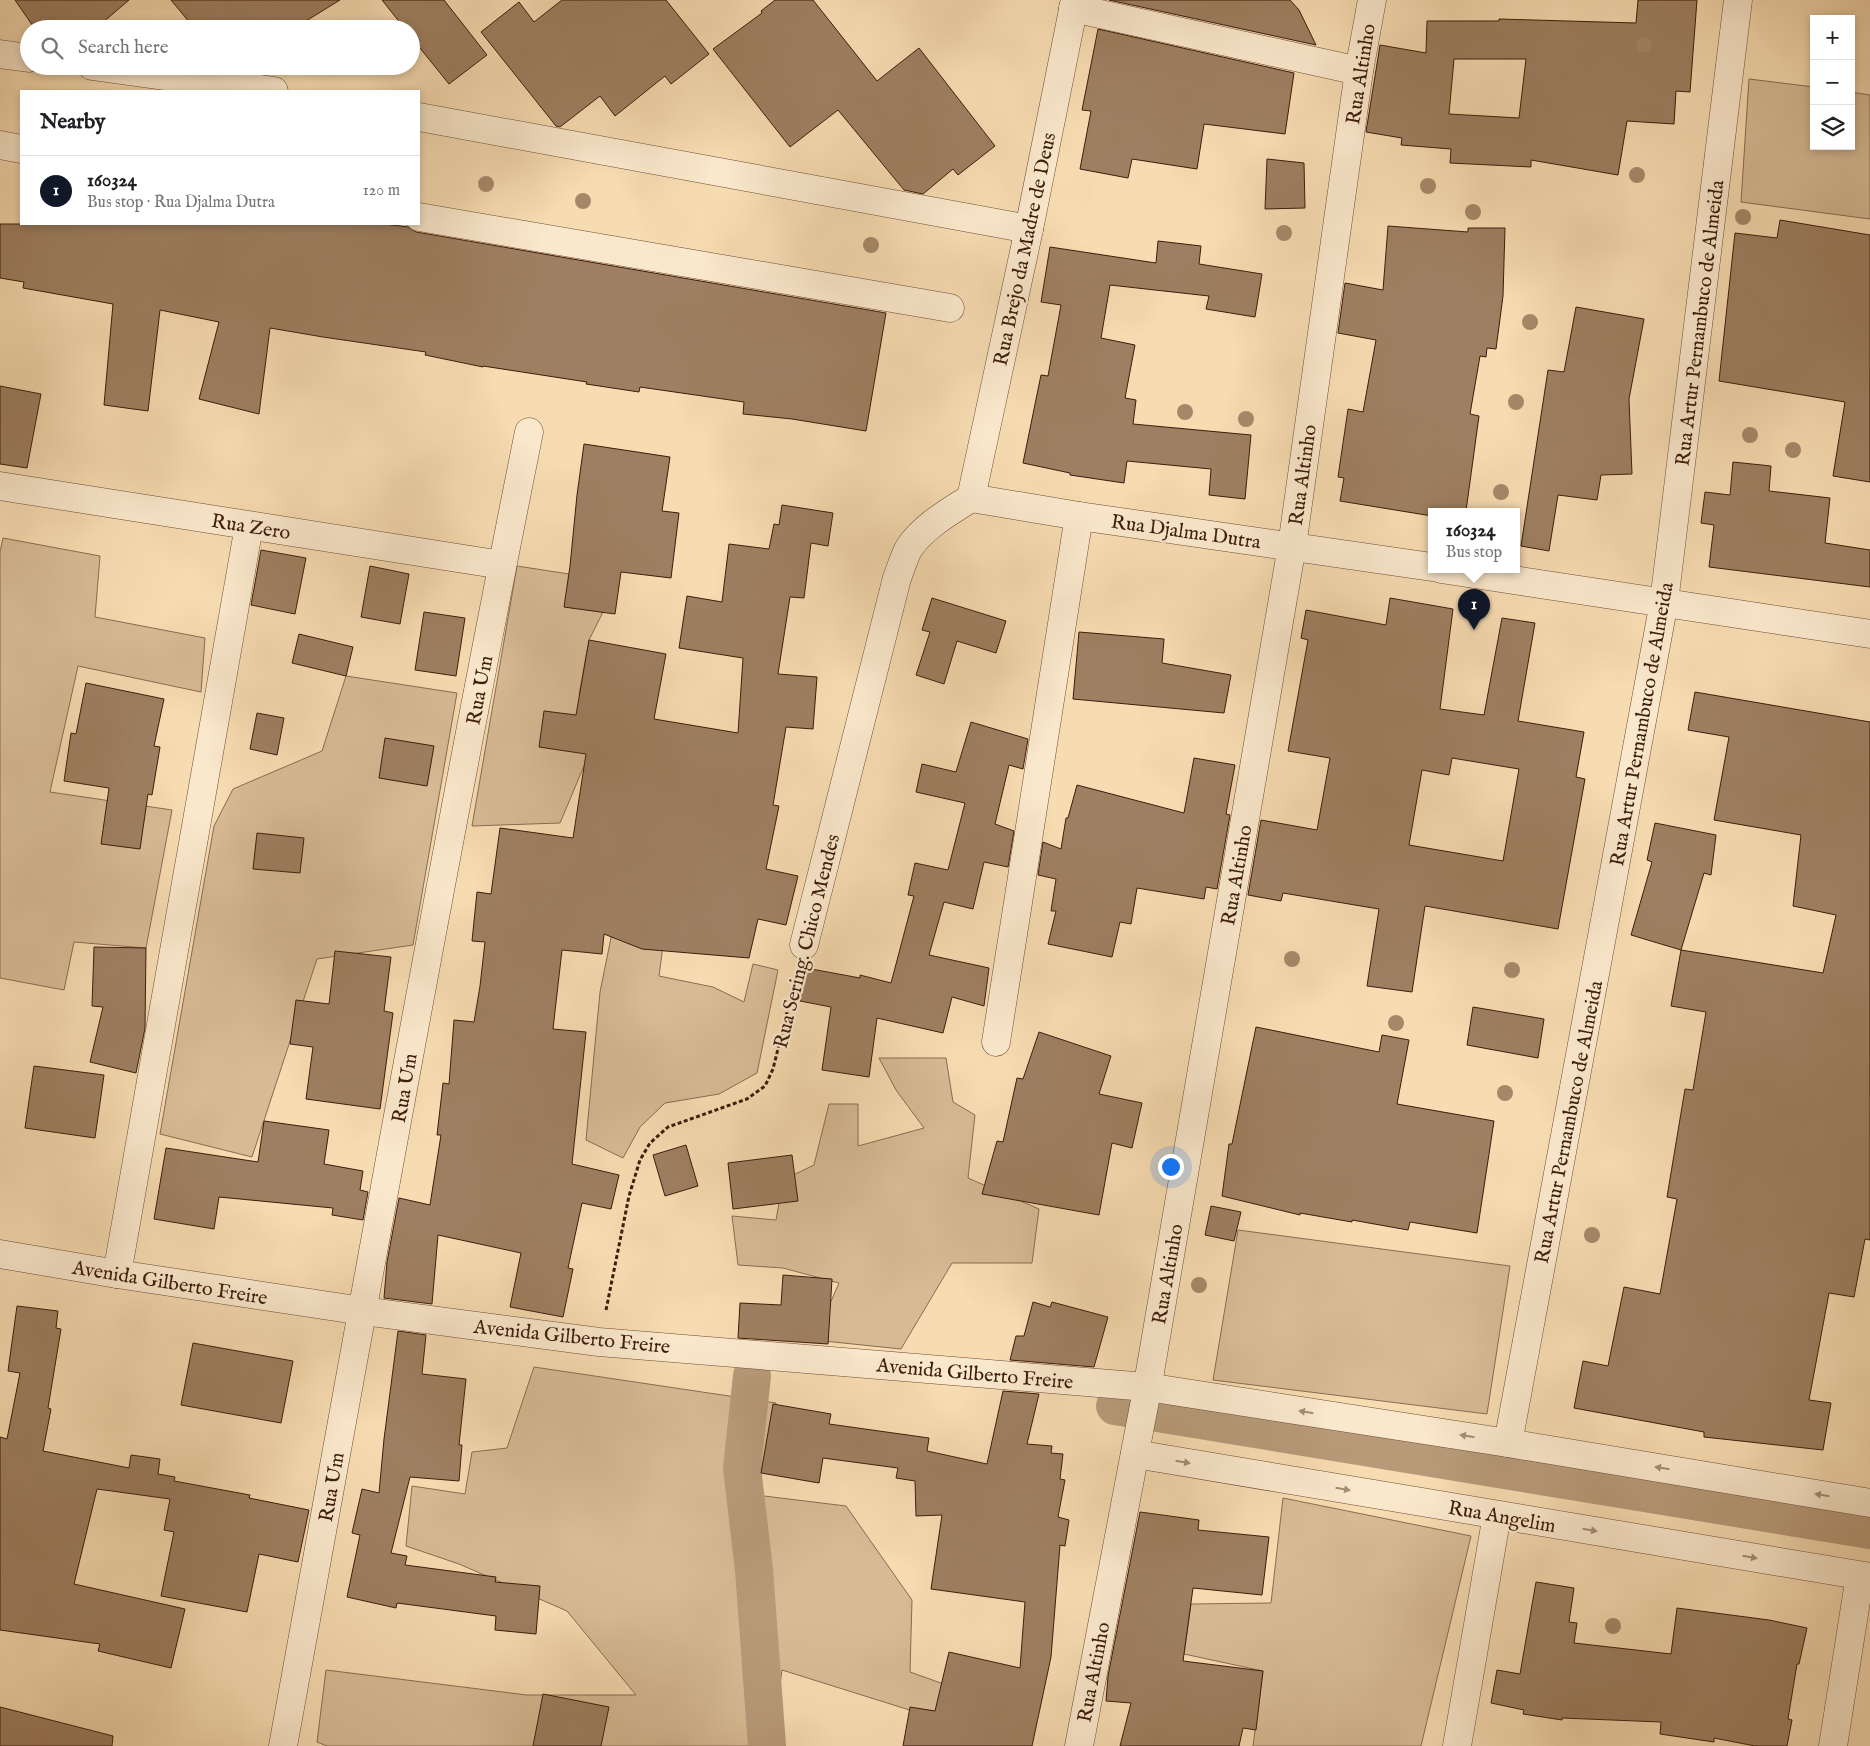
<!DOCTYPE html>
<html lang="en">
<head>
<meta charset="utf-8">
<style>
	body { margin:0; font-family:"IM FELL English",serif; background:#f6f6f6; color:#202124 }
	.controls { position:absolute; right:15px; top:15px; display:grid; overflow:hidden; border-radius:0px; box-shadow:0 2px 8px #0003 }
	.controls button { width:45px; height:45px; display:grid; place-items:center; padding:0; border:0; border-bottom:1px solid #e0e0e0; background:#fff; color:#202124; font:25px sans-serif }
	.you { position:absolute; left:1170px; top:1166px; width:18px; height:18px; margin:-12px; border:4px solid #fff; border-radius:50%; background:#1a73e8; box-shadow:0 0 0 8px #1a73e833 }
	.badge { display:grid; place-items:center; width:32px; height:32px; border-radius:50%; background:#111827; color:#fff; font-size:16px; font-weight:700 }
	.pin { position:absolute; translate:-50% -41px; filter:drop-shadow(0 1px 2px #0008) }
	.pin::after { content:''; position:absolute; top:26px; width:18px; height:15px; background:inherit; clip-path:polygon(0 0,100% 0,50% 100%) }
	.popup { position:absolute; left:1428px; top:508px; width:92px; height:65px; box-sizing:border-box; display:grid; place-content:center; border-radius:0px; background:#fff; filter:drop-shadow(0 1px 4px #0005); font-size:16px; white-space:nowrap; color:#757577 }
	.popup b { font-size:19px; color:#202124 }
	.popup::after { content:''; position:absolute; left:50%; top:100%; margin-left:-10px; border:10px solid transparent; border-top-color:#fff }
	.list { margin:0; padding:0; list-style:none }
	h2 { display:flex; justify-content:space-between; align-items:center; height:65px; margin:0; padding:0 20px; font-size:21px }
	h2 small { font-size:16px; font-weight:400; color:#757577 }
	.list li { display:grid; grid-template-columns:32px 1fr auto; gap:15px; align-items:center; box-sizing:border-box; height:70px; padding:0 20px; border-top:1px solid #e0e0e0 }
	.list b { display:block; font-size:19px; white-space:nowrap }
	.list p { margin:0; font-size:16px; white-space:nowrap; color:#757577 }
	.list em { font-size:16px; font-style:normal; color:#757577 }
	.icon { flex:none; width:28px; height:28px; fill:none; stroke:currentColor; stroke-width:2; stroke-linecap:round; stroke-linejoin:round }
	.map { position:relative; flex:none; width:1870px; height:1746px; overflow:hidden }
	.search { position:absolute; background:#fff; box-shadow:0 2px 8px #0003; left:20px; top:20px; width:400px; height:55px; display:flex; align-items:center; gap:12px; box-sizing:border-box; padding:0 18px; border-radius:28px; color:#757577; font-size:19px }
	.panel { position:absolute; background:#fff; box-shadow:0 2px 8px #0003; left:20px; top:90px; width:400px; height:135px; border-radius:0px }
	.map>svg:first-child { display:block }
</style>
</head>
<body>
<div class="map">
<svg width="1870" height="1746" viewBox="0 0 1870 1746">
	<rect width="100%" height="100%" fill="#f7dbb1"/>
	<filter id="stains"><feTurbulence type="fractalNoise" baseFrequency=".004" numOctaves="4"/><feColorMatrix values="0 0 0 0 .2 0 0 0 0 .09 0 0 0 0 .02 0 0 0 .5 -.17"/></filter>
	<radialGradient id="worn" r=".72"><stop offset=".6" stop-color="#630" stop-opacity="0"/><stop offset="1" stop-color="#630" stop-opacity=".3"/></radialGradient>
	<g fill="#d7bb95" stroke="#8a6c50">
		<polygon points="1749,79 1814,87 1814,146 1851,146 1851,92 1870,95 1870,219 1741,202"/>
		<polygon points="3,538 100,556 95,617 205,638 201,692 78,666 50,792 172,810 146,948 74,942 64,990 0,978 0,552"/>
		<polygon points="517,566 569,574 565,607 603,612 589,640 579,695 652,718 640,779 584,766 560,823 472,826"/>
		<polygon points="346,676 457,693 413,945 317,959 252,1157 160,1134 214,826 233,789 322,751"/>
		<polygon points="665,931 659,976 713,987 744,1002 753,964 778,970 757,1073 719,1094 665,1103 640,1127 623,1158 586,1140 600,992 612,933"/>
		<polygon points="879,1058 946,1058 953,1102 975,1115 968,1178 1039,1209 1032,1263 952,1263 901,1349 814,1340 839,1283 783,1268 738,1265 732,1216 776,1220 783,1180 814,1165 829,1104 858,1104 858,1146 924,1128 896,1090"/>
		<polygon points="1238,1230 1510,1266 1487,1414 1213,1380"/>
		<polygon points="534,1367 776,1403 756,1495 846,1506 912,1600 910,1672 983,1698 970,1729 782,1670 772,1746 327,1746 317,1742 326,1670 527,1695 636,1695 567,1611 459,1564 406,1546 412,1486 465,1494 472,1452 507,1448"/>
		<polygon points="1283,1498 1471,1536 1421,1746 1253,1746 1263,1671 1184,1654 1191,1604 1271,1603"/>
	</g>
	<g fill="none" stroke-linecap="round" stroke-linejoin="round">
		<g stroke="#b89a79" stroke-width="38">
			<polyline points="752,1376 742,1468 754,1570 767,1746"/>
			<polyline points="1115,1406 1870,1530"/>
		</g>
	</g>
	<g fill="#9e7f61" stroke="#3d1c0b" fill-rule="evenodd">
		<polygon points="15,0 129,0 95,29 35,29"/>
		<polygon points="171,0 340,0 293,29 195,29"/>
		<polygon points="382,0 444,0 487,55 449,84 411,37 411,29 405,29"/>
		<polygon points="562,0 666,0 709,54 671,84 665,76 615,116 600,96 560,127 556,126 481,32 519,2 534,22"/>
		<polygon points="775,0 813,0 877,81 919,48 995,146 958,175 953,169 923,194 904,190 838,110 790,147 713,49 762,13 761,11"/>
		<polygon points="1109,0 1290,0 1299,10 1316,45"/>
		<path d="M 1638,0 L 1697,0 L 1690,92 L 1676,91 L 1674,124 L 1627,121 L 1618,175 L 1531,160 L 1531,167 L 1450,163 L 1451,149 L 1401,145 L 1402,138 L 1366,132 L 1380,45 L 1426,53 L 1427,21 L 1499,21 L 1499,19 L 1636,23 ZM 1454,59 L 1526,59 L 1519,118 L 1449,114 Z"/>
		<polygon points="1098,29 1294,73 1285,134 1204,124 1197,169 1132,159 1128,178 1080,169 1091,111 1082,110"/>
		<polygon points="1267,159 1304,163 1305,208 1265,209"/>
		<polygon points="1780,220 1870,235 1870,482 1833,476 1845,402 1719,381 1735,233 1777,238"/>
		<polygon points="0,224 384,224 408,227 416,232 886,313 866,431 792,419 743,414 744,402 640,387 639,392 586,384 587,382 483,366 483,367 425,355 426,352 323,337 270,328 259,414 199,399 219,322 160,310 148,411 104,405 113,304 23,288 24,282 0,278"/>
		<polygon points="1388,226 1468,232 1468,228 1505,228 1503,296 1496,349 1487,348 1486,357 1480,356 1470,414 1479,416 1466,511 1432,511 1432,516 1340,501 1344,478 1338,477 1348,409 1363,412 1376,340 1338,333 1345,283 1383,290"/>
		<polygon points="1158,241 1201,246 1199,264 1262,274 1255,317 1206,309 1209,296 1110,285 1101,338 1135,345 1125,398 1136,400 1133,424 1251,435 1245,499 1209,495 1211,469 1127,461 1124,483 1070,475 1070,473 1023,463 1041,375 1048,376 1061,305 1041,302 1050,247 1156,263"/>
		<polygon points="1576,307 1644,319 1629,399 1632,474 1601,475 1597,500 1558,495 1549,551 1521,546 1548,370 1564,372"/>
		<polygon points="0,386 41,394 27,468 0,464"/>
		<polygon points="584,444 670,457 662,511 679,513 671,578 621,572 615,614 564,607 570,566 577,495"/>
		<polygon points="1733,462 1771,466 1769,491 1830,498 1825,543 1870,550 1870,587 1709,567 1714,525 1701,523 1705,492 1730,495"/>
		<polygon points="782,505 833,513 828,546 811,543 804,598 790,597 778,674 817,677 813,729 786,727 773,805 779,806 766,869 798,876 786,925 758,919 749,958 642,949 604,934 602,954 562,950 553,1029 586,1032 572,1164 619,1175 611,1209 582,1203 568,1268 573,1269 563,1317 510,1307 521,1253 438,1235 432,1304 384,1298 387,1262 399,1198 430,1205 441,1135 437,1135 443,1083 449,1084 454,1020 474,1022 480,986 485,942 472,941 477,892 491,894 500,828 573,838 586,754 539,747 544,711 576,715 589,640 666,654 654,719 738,733 743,658 679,648 687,596 722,602 729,544 769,549 774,524 779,525"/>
		<polygon points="261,550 306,558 295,614 251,605"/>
		<polygon points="370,566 409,574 400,624 361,617"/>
		<polygon points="932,598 1006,621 996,653 957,641 944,684 916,675 930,632 922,630"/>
		<path d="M 1390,598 L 1453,609 L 1440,709 L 1484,715 L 1502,618 L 1535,623 L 1518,721 L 1584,732 L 1576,777 L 1585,779 L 1558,929 L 1425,906 L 1412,992 L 1367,986 L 1379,909 L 1283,893 L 1281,901 L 1248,895 L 1261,820 L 1317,830 L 1330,758 L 1288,751 L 1308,640 L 1301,638 L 1306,610 L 1386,625 ZM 1452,758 L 1519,769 L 1503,861 L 1409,845 L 1422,770 L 1449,775 Z"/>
		<polygon points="424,612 465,618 456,676 415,670"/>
		<polygon points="1079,632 1164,639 1162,663 1231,675 1224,713 1073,699"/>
		<polygon points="299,634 353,647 346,676 292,663"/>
		<polygon points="86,683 164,699 154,746 160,747 152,795 148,794 140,849 101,844 109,788 64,781 71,733 76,734"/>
		<polygon points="1695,692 1870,722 1870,1240 1865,1239 1854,1297 1829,1293 1809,1400 1831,1403 1823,1450 1704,1437 1704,1432 1574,1408 1583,1361 1608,1366 1624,1287 1660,1294 1677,1199 1667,1197 1685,1089 1693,1090 1706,1012 1671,1006 1681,950 1823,973 1836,915 1793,906 1801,835 1714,820 1729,737 1688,730"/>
		<polygon points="257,713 284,718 277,755 250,749"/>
		<polygon points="971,722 1028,739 1023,769 1009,765 995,824 1014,831 1008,867 984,862 973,909 944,902 929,955 989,968 984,1006 952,997 943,1033 877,1018 869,1077 822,1070 831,1007 800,1001 806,968 860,978 860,975 891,983 914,896 908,895 915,863 948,870 965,803 916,792 922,764 956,772"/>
		<polygon points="385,738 434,746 427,786 379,778"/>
		<polygon points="1194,758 1235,765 1226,814 1230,815 1217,889 1206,887 1204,899 1137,888 1131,924 1120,922 1112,957 1048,944 1056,911 1051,911 1056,879 1038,875 1043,842 1061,849 1066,818 1068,818 1077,785 1184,813"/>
		<polygon points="1655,823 1716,835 1711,875 1704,873 1681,950 1631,935 1652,862 1647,860"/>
		<polygon points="257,833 304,838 300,873 253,869"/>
		<polygon points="94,947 146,948 145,1028 136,1073 90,1062 103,1007 92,1006"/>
		<polygon points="335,951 391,957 384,1011 393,1013 380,1109 306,1099 313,1047 290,1044 296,1000 329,1004"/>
		<polygon points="1473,1007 1544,1019 1538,1058 1467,1045"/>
		<polygon points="1256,1027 1379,1052 1382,1035 1409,1040 1397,1104 1494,1121 1477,1233 1410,1222 1408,1230 1352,1220 1352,1222 1300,1213 1300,1215 1222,1196 1229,1144 1232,1144"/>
		<polygon points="1039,1032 1111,1056 1099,1094 1142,1103 1132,1148 1112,1143 1099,1215 982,1194 997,1141 1003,1142 1017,1078 1023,1079"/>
		<polygon points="34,1066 104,1075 95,1138 25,1128"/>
		<polygon points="264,1121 329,1130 324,1164 363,1171 360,1190 368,1192 363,1220 332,1215 333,1208 219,1197 214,1229 154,1219 166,1148 258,1162"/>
		<polygon points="686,1145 698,1186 665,1196 653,1155"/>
		<polygon points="792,1155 798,1201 733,1209 728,1163"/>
		<polygon points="1211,1206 1241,1212 1234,1241 1205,1235"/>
		<polygon points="783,1275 832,1279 828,1344 738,1338 740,1303 781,1305"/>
		<polygon points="1033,1302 1050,1307 1052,1302 1108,1317 1094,1367 1010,1360 1016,1336 1024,1336"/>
		<polygon points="17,1306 58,1311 56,1328 61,1329 48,1408 51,1409 43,1451 129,1468 131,1455 160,1459 158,1474 175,1477 174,1481 250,1495 249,1498 309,1510 298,1562 259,1554 247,1612 161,1596 174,1532 164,1530 170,1499 97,1489 74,1584 185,1609 171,1668 98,1651 100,1644 0,1630 0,1437 7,1439 20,1373 8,1371"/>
		<polygon points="398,1331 426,1335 422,1374 466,1379 459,1445 462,1445 459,1481 410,1477 391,1553 407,1556 405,1565 496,1577 495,1582 540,1586 536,1634 495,1630 496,1616 397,1603 396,1608 347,1597 360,1535 352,1533 362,1489 379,1493 384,1439"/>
		<polygon points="193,1343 293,1361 281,1423 181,1405"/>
		<polygon points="1003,1391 1039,1394 1027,1444 1052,1446 1051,1453 1063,1454 1060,1479 1065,1480 1058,1517 1069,1520 1065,1546 1060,1545 1051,1657 1032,1746 903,1746 910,1707 935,1711 949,1652 1020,1668 1025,1602 931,1589 942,1515 916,1516 915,1481 896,1478 898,1468 823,1458 819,1483 761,1473 773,1404 831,1414 829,1424 929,1438 927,1451 987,1464"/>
		<polygon points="1140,1512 1199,1520 1198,1530 1269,1537 1262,1595 1193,1588 1183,1661 1263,1671 1256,1730 1243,1728 1239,1746 1120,1746 1131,1703 1106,1701 1108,1676"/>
		<polygon points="1536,1582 1574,1588 1569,1622 1577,1623 1574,1643 1671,1654 1677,1608 1769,1620 1807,1628 1799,1664 1797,1664 1788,1719 1792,1720 1787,1746 1755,1746 1714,1738 1714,1742 1660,1734 1661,1722 1562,1718 1562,1720 1523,1714 1524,1710 1491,1703 1497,1670 1520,1674"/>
		<polygon points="543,1694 609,1707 601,1746 533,1746"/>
		<polygon points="0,1707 113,1736 112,1746 0,1746"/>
	</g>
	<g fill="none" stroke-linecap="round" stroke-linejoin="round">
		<g stroke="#6c4c34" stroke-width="29">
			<g id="minor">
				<polyline points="1073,8 1359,71"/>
				<polyline points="0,54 29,58"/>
				<polyline points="92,66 274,91"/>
				<polyline points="419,117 1029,229"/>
				<polyline points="0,145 21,149"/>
				<polyline points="419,217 950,308"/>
				<polyline points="0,486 502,565"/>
				<polyline points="971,498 1029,229 1075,0"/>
				<polyline points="971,498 1079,516 1432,567"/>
				<polyline points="1441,569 1870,634"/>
				<path d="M 804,945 L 897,578 C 901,568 904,557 909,548 C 924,526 949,512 971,498"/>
				<polyline points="996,1042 1079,516"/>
				<polyline points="0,1254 117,1274 363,1311 599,1342 1147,1387 1508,1443 1870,1503"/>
				<polyline points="117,1274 249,526"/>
				<polyline points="1508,1443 1664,602 1738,0"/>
				<polyline points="1135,1454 1870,1577"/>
				<path d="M 283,1746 C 363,1308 441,869 529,432"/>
				<polyline points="1079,1746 1146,1395 1292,546 1359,71 1372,0"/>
				<polyline points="1457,1746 1497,1515"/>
				<polyline points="1833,1746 1860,1576"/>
			</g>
		</g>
		<polyline stroke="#3d1c0b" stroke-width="3" stroke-dasharray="4 2.5" stroke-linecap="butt" points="606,1310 629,1196 640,1160 650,1143 668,1127 747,1099 765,1086 773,1069 796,976"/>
		<use href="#minor" stroke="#fae8cc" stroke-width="28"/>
	</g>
	<g fill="#a68869">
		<circle cx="1644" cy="45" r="8"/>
		<circle cx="1637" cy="175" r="8"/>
		<circle cx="486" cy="184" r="8"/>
		<circle cx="1428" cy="186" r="8"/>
		<circle cx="583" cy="201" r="8"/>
		<circle cx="1473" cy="212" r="8"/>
		<circle cx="1743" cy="217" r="8"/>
		<circle cx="1284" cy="233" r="8"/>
		<circle cx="871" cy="245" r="8"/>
		<circle cx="1530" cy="322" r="8"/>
		<circle cx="1516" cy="402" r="8"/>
		<circle cx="1185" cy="412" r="8"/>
		<circle cx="1246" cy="419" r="8"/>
		<circle cx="1750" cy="435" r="8"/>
		<circle cx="1793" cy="450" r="8"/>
		<circle cx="1501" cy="492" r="8"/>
		<circle cx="1292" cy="959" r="8"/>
		<circle cx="1512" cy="970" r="8"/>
		<circle cx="1396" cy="1023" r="8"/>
		<circle cx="1505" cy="1093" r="8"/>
		<circle cx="1592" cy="1235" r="8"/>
		<circle cx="1199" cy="1285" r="8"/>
		<circle cx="1613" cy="1626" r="8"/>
	</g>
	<defs><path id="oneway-solid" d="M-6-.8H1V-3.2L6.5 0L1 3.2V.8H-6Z" transform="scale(1.25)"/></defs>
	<g fill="#a58c75">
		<use href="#oneway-solid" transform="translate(1306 1412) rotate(-171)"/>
		<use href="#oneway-solid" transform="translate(1467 1436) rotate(-171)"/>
		<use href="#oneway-solid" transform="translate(1183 1462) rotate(10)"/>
		<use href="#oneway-solid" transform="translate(1662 1468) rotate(-171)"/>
		<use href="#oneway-solid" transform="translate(1343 1489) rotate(10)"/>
		<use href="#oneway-solid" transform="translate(1822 1495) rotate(-171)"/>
		<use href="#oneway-solid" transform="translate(1590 1530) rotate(10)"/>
		<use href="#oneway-solid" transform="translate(1750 1557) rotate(10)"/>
	</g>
	<g text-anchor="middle" stroke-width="4.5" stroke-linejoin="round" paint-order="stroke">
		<g font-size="20" fill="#3d1c0b" stroke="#fae8cc">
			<text transform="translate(1360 74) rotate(-81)" y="7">Rua Altinho</text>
			<text transform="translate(1024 249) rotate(-78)" y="7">Rua Brejo da Madre de Deus</text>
			<text transform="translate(1699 323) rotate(-83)" y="7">Rua Artur Pernambuco de Almeida</text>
			<text transform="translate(1302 475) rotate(-82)" y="7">Rua Altinho</text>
			<text transform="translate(251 526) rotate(9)" y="7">Rua Zero</text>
			<text transform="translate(1186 531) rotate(8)" y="7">Rua Djalma Dutra</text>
			<text transform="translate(479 690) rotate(-79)" y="7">Rua Um</text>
			<text transform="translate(1641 724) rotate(-80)" y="7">Rua Artur Pernambuco de Almeida</text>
			<text transform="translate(1236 875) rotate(-80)" y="7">Rua Altinho</text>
			<text transform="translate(806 941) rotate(-76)" y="7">Rua Sering. Chico Mendes</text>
			<text transform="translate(404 1088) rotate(-80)" y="7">Rua Um</text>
			<text transform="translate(1568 1122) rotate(-79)" y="7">Rua Artur Pernambuco de Almeida</text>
			<text transform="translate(1167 1274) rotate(-80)" y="7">Rua Altinho</text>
			<text transform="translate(170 1282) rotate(9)" y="7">Avenida Gilberto Freire</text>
			<text transform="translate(572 1336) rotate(6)" y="7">Avenida Gilberto Freire</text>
			<text transform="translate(975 1373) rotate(5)" y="7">Avenida Gilberto Freire</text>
			<text transform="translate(331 1487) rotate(-80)" y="7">Rua Um</text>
			<text transform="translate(1502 1516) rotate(10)" y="7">Rua Angelim</text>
			<text transform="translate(1093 1672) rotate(-79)" y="7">Rua Altinho</text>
		</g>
	</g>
	<rect width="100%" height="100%" filter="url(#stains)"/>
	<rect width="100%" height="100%" fill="url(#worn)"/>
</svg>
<div class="controls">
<button>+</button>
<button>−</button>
<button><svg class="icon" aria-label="layers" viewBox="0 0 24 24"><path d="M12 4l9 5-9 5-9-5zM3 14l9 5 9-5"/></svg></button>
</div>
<div class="you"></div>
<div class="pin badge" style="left:1474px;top:630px">1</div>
<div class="popup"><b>160324</b>Bus stop</div>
<div class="search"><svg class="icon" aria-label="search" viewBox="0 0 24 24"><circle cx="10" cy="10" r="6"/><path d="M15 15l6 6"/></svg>Search here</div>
<section class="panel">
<h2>Nearby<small></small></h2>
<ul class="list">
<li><span class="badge">1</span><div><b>160324</b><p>Bus stop · Rua Djalma Dutra</p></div><em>120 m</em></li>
</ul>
</section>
</div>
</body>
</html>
